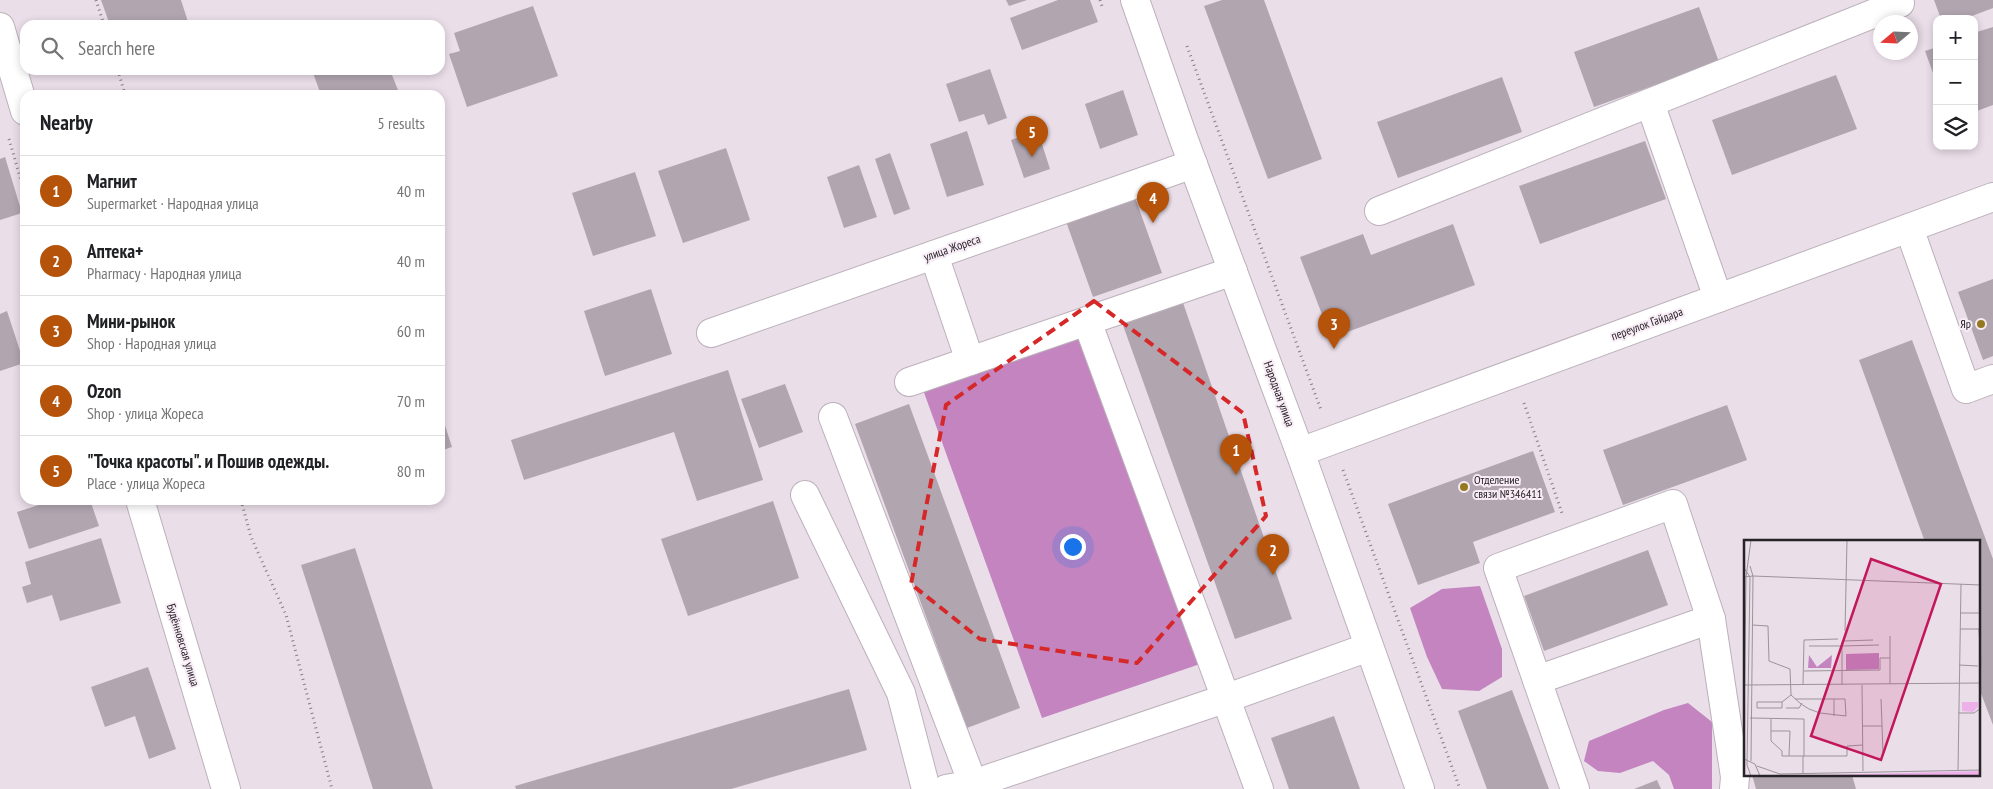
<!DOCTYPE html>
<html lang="en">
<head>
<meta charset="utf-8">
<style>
	body { margin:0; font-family:"PT Sans Narrow",sans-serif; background:#f6f6f6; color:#202124 }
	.controls { position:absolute; right:15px; top:15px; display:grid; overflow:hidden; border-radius:10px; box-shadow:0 2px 8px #0003 }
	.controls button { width:45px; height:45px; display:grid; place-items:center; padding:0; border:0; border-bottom:1px solid #e0e0e0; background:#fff; color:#202124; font:25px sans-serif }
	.compass { position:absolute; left:1873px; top:15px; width:45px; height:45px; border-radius:50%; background:#fff; box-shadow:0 2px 8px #0003; rotate:251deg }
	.you { position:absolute; left:1072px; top:546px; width:18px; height:18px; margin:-12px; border:4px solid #fff; border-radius:50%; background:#1a73e8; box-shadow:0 0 0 8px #1a73e833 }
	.badge { display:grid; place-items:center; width:32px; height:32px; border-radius:50%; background:#b45309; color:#fff; font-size:16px; font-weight:700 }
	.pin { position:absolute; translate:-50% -41px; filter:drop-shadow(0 1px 2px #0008) }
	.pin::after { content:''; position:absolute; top:26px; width:18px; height:15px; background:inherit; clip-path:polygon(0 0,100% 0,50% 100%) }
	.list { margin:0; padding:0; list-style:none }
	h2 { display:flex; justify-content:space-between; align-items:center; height:65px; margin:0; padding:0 20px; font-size:21px }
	h2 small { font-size:16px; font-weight:400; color:#757577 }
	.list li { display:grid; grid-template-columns:32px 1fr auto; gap:15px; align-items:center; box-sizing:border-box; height:70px; padding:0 20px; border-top:1px solid #e0e0e0 }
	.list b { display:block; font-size:19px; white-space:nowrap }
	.list p { margin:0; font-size:16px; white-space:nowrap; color:#757577 }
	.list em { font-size:16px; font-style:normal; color:#757577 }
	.icon { flex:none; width:28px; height:28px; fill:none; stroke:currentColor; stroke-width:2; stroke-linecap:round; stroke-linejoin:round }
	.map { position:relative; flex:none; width:1993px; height:789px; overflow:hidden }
	.search { position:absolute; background:#fff; box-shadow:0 2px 8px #0003; left:20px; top:20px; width:425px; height:55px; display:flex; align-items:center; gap:12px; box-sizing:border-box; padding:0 18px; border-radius:15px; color:#757577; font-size:19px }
	.panel { position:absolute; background:#fff; box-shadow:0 2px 8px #0003; left:20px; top:90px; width:425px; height:415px; border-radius:15px }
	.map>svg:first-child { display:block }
</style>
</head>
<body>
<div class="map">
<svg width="1993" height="789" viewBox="0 0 1993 789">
	<rect width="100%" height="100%" fill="#eadee9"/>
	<g fill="#c384c0">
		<polygon points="1082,333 1203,663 1042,718 922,387"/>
		<polygon points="1480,586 1502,649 1502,677 1479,691 1442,689 1427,657 1410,608 1442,589"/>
		<polygon points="1688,703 1712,722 1712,789 1674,789 1669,775 1653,761 1620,773 1598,771 1584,761 1589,741 1664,710"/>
	</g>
	<g fill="#b1a6b0">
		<polygon points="101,0 181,0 189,25 110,25"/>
		<polygon points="1006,0 1027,0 1009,6"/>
		<polygon points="1058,0 1090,0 1098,22 1022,50 1010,18"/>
		<polygon points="1222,0 1264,0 1322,159 1268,179 1204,6"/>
		<polygon points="1934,0 1993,0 1993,8 1964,19 1941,19"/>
		<polygon points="533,6 558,76 467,107 449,54 460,51 454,33"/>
		<polygon points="1699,7 1719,62 1594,107 1574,52"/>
		<polygon points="1993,27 1993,105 1974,112 1974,33"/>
		<polygon points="1937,47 1937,84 1925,51"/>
		<polygon points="990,69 1007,118 988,125 984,114 959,122 946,84"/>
		<polygon points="312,70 390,70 400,95 321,95"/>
		<polygon points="1836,75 1857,129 1732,175 1712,120"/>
		<polygon points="1502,77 1522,132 1398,178 1377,122"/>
		<polygon points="1123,90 1138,135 1100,149 1085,104"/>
		<polygon points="967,131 984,185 947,197 930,144"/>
		<polygon points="1027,134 1031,145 1041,141 1050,169 1024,178 1011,140"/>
		<polygon points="1645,141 1666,199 1540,244 1519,186"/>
		<polygon points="726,148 750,220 683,243 658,171"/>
		<polygon points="890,153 910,209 894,215 875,159"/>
		<polygon points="5,157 22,213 0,220 0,159"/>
		<polygon points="859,165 877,217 844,228 827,177"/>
		<polygon points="635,172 656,236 593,256 572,193"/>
		<polygon points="1132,189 1162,273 1093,297 1063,213"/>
		<polygon points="1453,224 1475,285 1331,338 1300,257 1363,234 1371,255"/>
		<polygon points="1993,279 1993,356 1983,360 1958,292"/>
		<polygon points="651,289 672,354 605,376 584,311"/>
		<polygon points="1180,294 1292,619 1235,639 1119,314"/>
		<polygon points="7,311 24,363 0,371 0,314"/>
		<polygon points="1912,340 1993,559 1993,725 1979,688 1979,542 1925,542 1859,360"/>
		<polygon points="728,370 763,480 697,501 674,432 524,480 511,440"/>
		<polygon points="785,384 803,432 759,448 741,399"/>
		<polygon points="25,403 25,419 20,405"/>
		<polygon points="909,404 1020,708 967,728 855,424"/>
		<polygon points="1727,405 1747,460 1623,505 1603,450"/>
		<polygon points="440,410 452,447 440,451"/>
		<polygon points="1533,451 1555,512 1473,542 1480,563 1418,585 1388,504"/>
		<polygon points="54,500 90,500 99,526 29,549 17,512"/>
		<polygon points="773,501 799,578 688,616 661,539"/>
		<polygon points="101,538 121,603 60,621 52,595 27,603 22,587 31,584 25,562"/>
		<polygon points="355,548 433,789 373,789 301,565"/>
		<polygon points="1648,550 1668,605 1544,651 1524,596"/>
		<polygon points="148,667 176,749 149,759 135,716 105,727 91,687"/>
		<polygon points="849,689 867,750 731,789 516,789 515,786"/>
		<polygon points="1512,690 1549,789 1487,789 1458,711"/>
		<polygon points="1334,716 1360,789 1289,789 1271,738"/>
		<polygon points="1752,775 1852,775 1856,789 1756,789"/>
		<polygon points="1657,780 1661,789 1634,789"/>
	</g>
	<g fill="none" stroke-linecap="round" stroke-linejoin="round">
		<g stroke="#bcb1bb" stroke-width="30">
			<g id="minor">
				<polyline points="1135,0 1184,140 1300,452 1420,789"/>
				<polyline points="0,27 25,111"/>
				<polyline points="1650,103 1718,298"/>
				<polyline points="1379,211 1900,3"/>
				<polyline points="1909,228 1966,389 1993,379"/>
				<polyline points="934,255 970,361 1087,321 1259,789"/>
				<polyline points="1087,321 1233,271"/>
				<polyline points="711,333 1193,164"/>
				<polyline points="909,382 970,361"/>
				<polyline points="833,417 973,784 946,789"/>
				<polyline points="1300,452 1993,197"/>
				<polyline points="805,495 901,693 926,789"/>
				<polyline points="140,500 226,789"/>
				<polyline points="1537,680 1711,619"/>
				<polyline points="975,789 973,784 1227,698 1369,647"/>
				<polyline points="1575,789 1498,568 1673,504 1711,619 1735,777 1734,789"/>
			</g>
		</g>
		<g stroke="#877f87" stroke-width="3" stroke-dasharray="1 4" stroke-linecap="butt">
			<polyline points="96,0 104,25"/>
			<polyline points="1100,0 1103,9"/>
			<polyline points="1187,46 1321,410"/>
			<polyline points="118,70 125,95"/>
			<polyline points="9,139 25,194"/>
			<polyline points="1524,403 1562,513"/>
			<polyline points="1343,470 1460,789"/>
			<polyline points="241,500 251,537 286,615 332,789"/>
		</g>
		<use href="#minor" stroke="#fff" stroke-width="28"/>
	</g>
	<path fill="none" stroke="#d62828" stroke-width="4" stroke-dasharray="10 6" stroke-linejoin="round" d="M 1094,301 L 1243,413 L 1266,516 L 1137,663 L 980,639 L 911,584 L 946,405 Z"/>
	<g fill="#947920" stroke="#f8ecf6" stroke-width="2">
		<circle cx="1981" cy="324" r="5"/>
		<circle cx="1464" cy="487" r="5"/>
	</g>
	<g text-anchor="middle" stroke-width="4" stroke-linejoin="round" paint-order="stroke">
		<g font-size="12" fill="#272327" stroke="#f8ecf6">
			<text transform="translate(952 248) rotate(-19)" y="4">улица Жореса</text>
			<text transform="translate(1647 324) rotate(-20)" y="4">переулок Гайдара</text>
			<text transform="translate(1279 394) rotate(70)" y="4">Народная улица</text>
			<text transform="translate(183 645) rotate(73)" y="4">Будённовская улица</text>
		</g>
		<g font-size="12" fill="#272327" stroke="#f8ecf6" text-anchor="end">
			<text x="1971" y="328">Яр</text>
			<text x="1474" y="484" text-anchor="start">Отделение<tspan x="1474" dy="14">связи №346411</tspan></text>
		</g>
	</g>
	<g transform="translate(1744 540)">
		<rect width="236" height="236" fill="#eadee9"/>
		<path d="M 218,162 L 234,162 L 234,167 L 229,172 L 218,171 ZM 237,231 L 236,236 L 40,236 Z" fill="#edb0e9"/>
		<path d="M 135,113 L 135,129 L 102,130 L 102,114 ZM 65,115 L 73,127 L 88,115 L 87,128 L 64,128 Z" fill="#c384c0"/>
		<path fill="none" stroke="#9c939b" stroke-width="1" d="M 6,26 L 9,36 L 237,45M 0,28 L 6,37 L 3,225 L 7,236M 0,37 L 9,36 L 7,221M 2,37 L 7,0M 216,73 L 237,73M 8,85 L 24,86 L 25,121 L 46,129 L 47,155M 216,89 L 235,89M 235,89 L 237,126M 101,91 L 103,0M 146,96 L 146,144M 129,100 L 99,101 L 98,106 L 135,105M 65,106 L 98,106 L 98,145M 215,125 L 234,126M 60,131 L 136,130 L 136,118 L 146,118M 1,145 L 237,143M 59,145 L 60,100 L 94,99M 118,145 L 119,231M 47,155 L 57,164 L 65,169 L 76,173 L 102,176 L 101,159 L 51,159M 90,159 L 90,176M 137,159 L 139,212M 38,162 L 38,168 L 13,168 L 13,162 L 38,162 L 47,155M 42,168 L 55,168 L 58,163M 214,173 L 230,173 L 237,168M 6,178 L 60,179 L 60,216M 27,179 L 27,201 L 38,211 L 38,216 L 59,216M 0,185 L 2,37M 119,186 L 138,186M 27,191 L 46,191 L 45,216M 0,219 L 11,224 L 16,236M 13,226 L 36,234 L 237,230M 214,230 L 217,44M 59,233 L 59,216 L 103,216 L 103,206 L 119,205"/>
		<path fill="#c2185b" fill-opacity="0.15" stroke="#c2185b" stroke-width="2.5" d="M 127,19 L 197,44 L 137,220 L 67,196 Z"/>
		<rect width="236" height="236" fill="none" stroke="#272327" stroke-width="2.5"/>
	</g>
</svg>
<div class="controls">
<button>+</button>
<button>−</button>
<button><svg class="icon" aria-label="layers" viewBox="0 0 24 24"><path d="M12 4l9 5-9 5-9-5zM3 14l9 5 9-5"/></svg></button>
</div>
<svg class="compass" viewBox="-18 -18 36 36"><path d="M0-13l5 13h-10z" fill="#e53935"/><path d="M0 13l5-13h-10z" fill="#757577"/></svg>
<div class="you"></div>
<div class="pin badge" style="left:1236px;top:475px">1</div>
<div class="pin badge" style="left:1273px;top:575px">2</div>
<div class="pin badge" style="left:1334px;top:349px">3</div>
<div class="pin badge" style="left:1153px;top:223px">4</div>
<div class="pin badge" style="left:1032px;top:157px">5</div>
<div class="search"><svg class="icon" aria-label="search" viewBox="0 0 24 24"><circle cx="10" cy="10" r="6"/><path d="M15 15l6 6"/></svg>Search here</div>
<section class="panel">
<h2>Nearby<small>5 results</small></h2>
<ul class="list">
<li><span class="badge">1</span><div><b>Магнит</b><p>Supermarket · Народная улица</p></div><em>40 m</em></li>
<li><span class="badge">2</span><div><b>Аптека+</b><p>Pharmacy · Народная улица</p></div><em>40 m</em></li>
<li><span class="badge">3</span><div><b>Мини-рынок</b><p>Shop · Народная улица</p></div><em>60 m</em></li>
<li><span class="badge">4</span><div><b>Ozon</b><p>Shop · улица Жореса</p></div><em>70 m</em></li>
<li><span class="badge">5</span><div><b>&quot;Точка красоты&quot;. и Пошив одежды.</b><p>Place · улица Жореса</p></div><em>80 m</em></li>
</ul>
</section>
</div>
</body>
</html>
